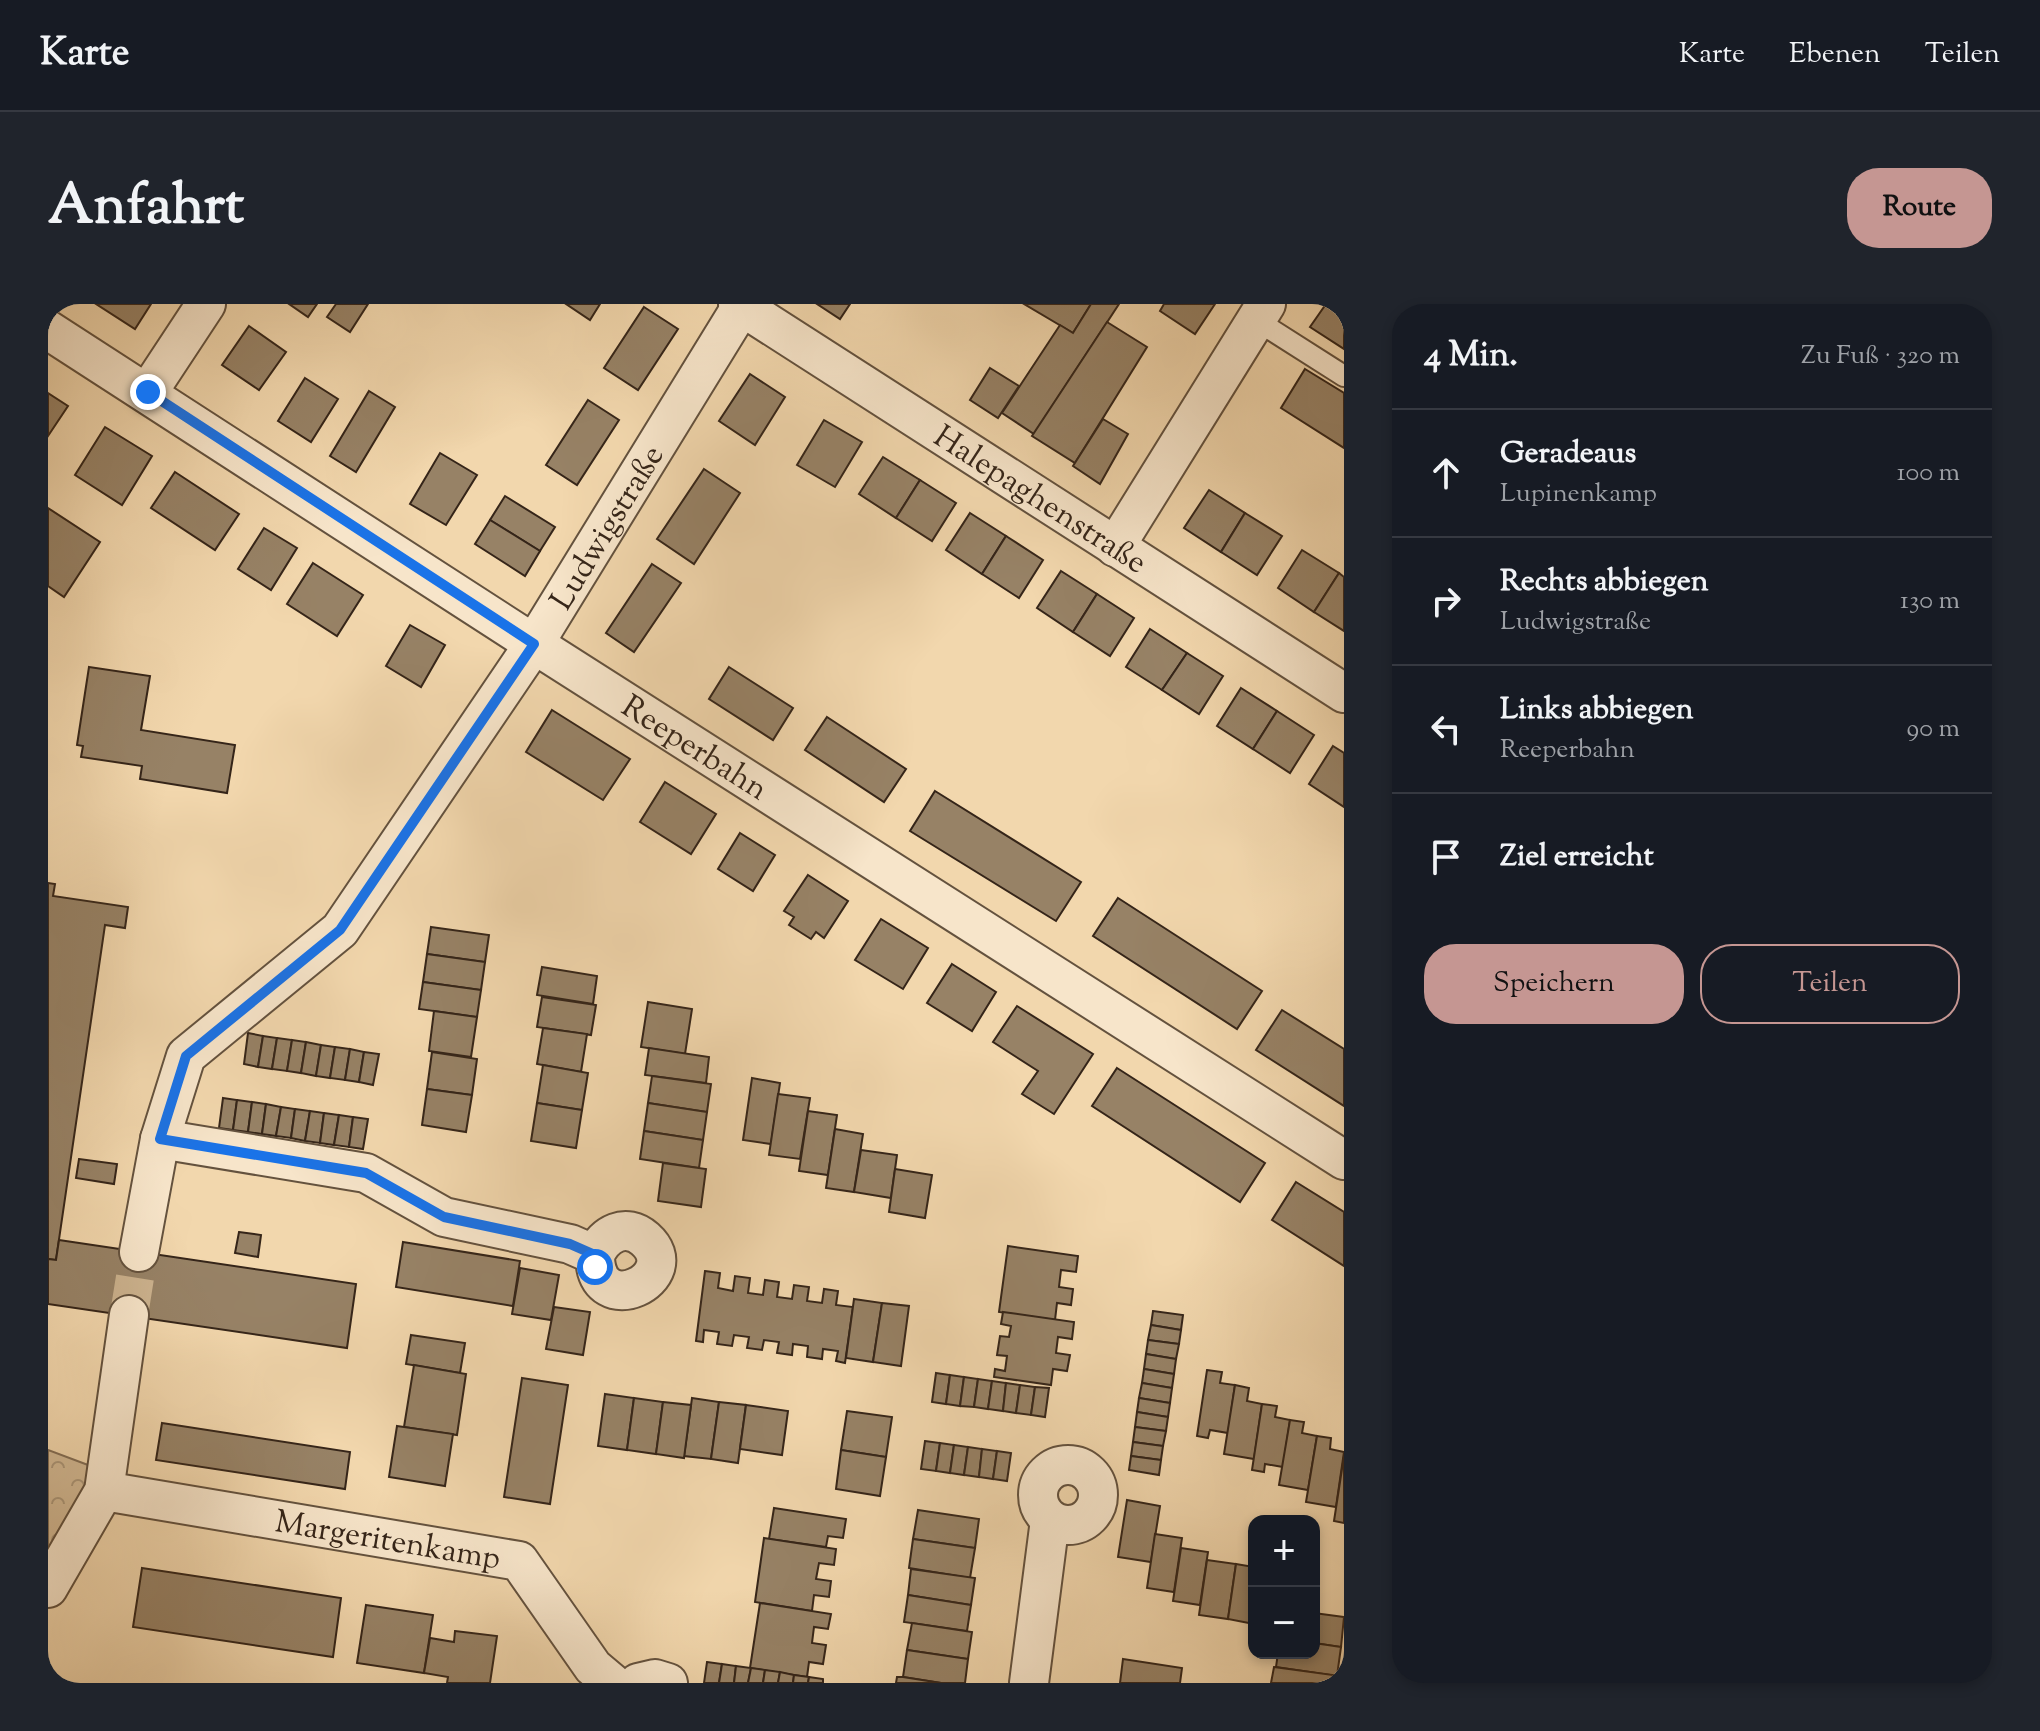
<!DOCTYPE html>
<html lang="de">
<head>
<meta charset="utf-8">
<style>
	body { margin:0; font-family:"Sorts Mill Goudy",serif; background:#20242c; color:#f1f3f6 }
	.controls { position:absolute; right:24px; bottom:24px; display:grid; overflow:hidden; border-radius:16px; box-shadow:0 4px 12px #0003 }
	.controls button { width:72px; height:72px; display:grid; place-items:center; padding:0; border:0; border-bottom:2px solid #363941; background:#171b24; color:#f1f3f6; font:40px sans-serif }
	.stop { position:absolute; width:24px; height:24px; margin:-18px; border:6px solid #1a73e8; border-radius:50%; background:#fff }
	.stop.end { background:#1a73e8; border-color:#fff; box-shadow:0 2px 8px #0008 }
	.list { margin:0; padding:0; list-style:none }
	h2 { display:flex; justify-content:space-between; align-items:center; height:104px; margin:0; padding:0 32px; font-size:34px }
	h2 small { font-size:26px; font-weight:400; color:#9ea1a6 }
	.list li { display:grid; grid-template-columns:52px 1fr auto; gap:24px; align-items:center; box-sizing:border-box; height:128px; padding:0 32px; border-top:2px solid #363941 }
	.list b { display:block; font-size:30px; white-space:nowrap }
	.list p { margin:0; font-size:26px; white-space:nowrap; color:#9ea1a6 }
	.list em { font-size:26px; font-style:normal; color:#9ea1a6 }
	.actions { display:flex; gap:16px; padding:24px 32px }
	.actions a { flex:1; padding:18px 0; border:2px solid #c59692; border-radius:32px; text-align:center; font-size:28px; color:#c59692 }
	.actions .main { background:#c59692; color:#111 }
	.icon { flex:none; width:44px; height:44px; fill:none; stroke:currentColor; stroke-width:2; stroke-linecap:round; stroke-linejoin:round }
	.map { position:relative; flex:none; width:1296px; height:1379px; overflow:hidden; border-radius:32px }
	header { display:flex; align-items:center; gap:48px; box-sizing:border-box; height:112px; padding:0 40px; background:#171b24; border-bottom:2px solid #363941 }
	header strong { font-size:38px }
	nav { display:flex; gap:44px; margin-inline-start:auto; font-size:28px }
	.intro { display:flex; align-items:center; justify-content:space-between; box-sizing:border-box; height:192px; padding:0 48px }
	h1 { margin:0; font-size:56px }
	.button { padding:20px 36px; border-radius:32px; background:#c59692; color:#111; font-size:28px; font-weight:700 }
	main { display:flex; gap:48px; padding:0 48px }
	aside { flex:1; background:#171b24; border-radius:32px; box-shadow:0 4px 12px #0003 }
	.map>svg:first-child { display:block }
</style>
</head>
<body>
<header>
<strong>Karte</strong>
<nav><a>Karte</a><a>Ebenen</a><a>Teilen</a></nav>
</header>
<div class="intro"><h1>Anfahrt</h1><a class="button">Route</a></div>
<main>
<div class="map">
<svg width="1296" height="1379" viewBox="0 0 1296 1379">
	<defs>
		<pattern id="forest-crowns" width="20" height="18" patternUnits="userSpaceOnUse" patternTransform="scale(2)"><rect width="20" height="18" fill="#d2b994"/><path d="M2 6a3 3 0 1 1 6 0M12 15a3 3 0 1 1 6 0" fill="none" stroke="#ab9678"/></pattern>
	</defs>
	<rect width="100%" height="100%" fill="#f2d7ad"/>
	<filter id="stains"><feTurbulence type="fractalNoise" baseFrequency=".0025" numOctaves="4"/><feColorMatrix values="0 0 0 0 .2 0 0 0 0 .09 0 0 0 0 .02 0 0 0 .5 -.17"/></filter>
	<radialGradient id="worn" r=".72"><stop offset=".6" stop-color="#630" stop-opacity="0"/><stop offset="1" stop-color="#630" stop-opacity=".3"/></radialGradient>
	<polygon fill="url(#forest-crowns)" stroke="#846f56" stroke-width="2" points="0,1146 40,1161 36,1205 0,1266"/>
	<g fill="#978266" stroke="#352519" stroke-width="2">
		<polygon points="48,0 103,0 87,25"/>
		<polygon points="241,0 269,0 260,13"/>
		<polygon points="288,0 320,0 302,28 279,13"/>
		<polygon points="518,0 552,0 542,16"/>
		<polygon points="769,0 802,0 792,15"/>
		<polygon points="976,0 1043,0 1025,29"/>
		<polygon points="1043,0 1071,0 986,130 954,109 1012,21 1025,29"/>
		<polygon points="1116,0 1167,0 1147,30 1112,7"/>
		<polygon points="1278,0 1296,0 1296,45 1262,23"/>
		<polygon points="596,3 630,25 590,86 556,64"/>
		<polygon points="1059,18 1099,43 1027,159 984,132"/>
		<polygon points="201,22 238,48 211,86 174,61"/>
		<polygon points="942,64 971,82 950,114 922,96"/>
		<polygon points="1257,65 1296,89 1296,144 1233,104"/>
		<polygon points="702,70 737,93 707,141 671,117"/>
		<polygon points="257,74 290,95 263,138 230,117"/>
		<polygon points="321,87 347,103 308,168 282,152"/>
		<polygon points="0,89 20,102 0,132"/>
		<polygon points="540,96 571,116 529,181 498,161"/>
		<polygon points="1055,115 1080,130 1052,180 1025,162"/>
		<polygon points="776,116 814,138 787,183 749,161"/>
		<polygon points="57,123 104,152 74,201 27,171"/>
		<polygon points="392,149 429,171 398,221 362,200"/>
		<polygon points="835,153 872,176 848,214 811,190"/>
		<polygon points="656,165 692,189 646,260 609,235"/>
		<polygon points="127,168 191,210 167,246 103,204"/>
		<polygon points="872,176 908,199 884,237 848,214"/>
		<polygon points="1161,186 1197,209 1173,248 1136,224"/>
		<polygon points="457,192 507,223 492,247 442,216"/>
		<polygon points="0,204 52,238 16,293 0,282"/>
		<polygon points="922,209 958,232 934,270 898,246"/>
		<polygon points="1197,209 1234,232 1209,271 1173,248"/>
		<polygon points="442,216 492,247 477,272 427,240"/>
		<polygon points="216,224 249,244 223,286 190,265"/>
		<polygon points="958,232 995,256 971,294 934,270"/>
		<polygon points="1254,246 1291,269 1266,308 1230,284"/>
		<polygon points="265,259 315,291 289,332 239,300"/>
		<polygon points="604,260 633,279 586,348 558,329"/>
		<polygon points="1013,267 1049,290 1025,328 989,304"/>
		<polygon points="1291,269 1296,273 1296,327 1266,308"/>
		<polygon points="1049,290 1086,314 1062,352 1025,328"/>
		<polygon points="362,321 397,341 373,383 338,362"/>
		<polygon points="1102,325 1139,349 1114,386 1078,363"/>
		<polygon points="1139,349 1175,372 1151,410 1114,386"/>
		<polygon points="41,363 102,372 93,426 187,441 179,489 92,475 94,462 33,453 35,442 29,441"/>
		<polygon points="681,363 745,404 725,436 661,395"/>
		<polygon points="1193,384 1229,407 1205,445 1169,422"/>
		<polygon points="504,406 582,455 555,496 478,448"/>
		<polygon points="1229,407 1266,431 1242,469 1205,445"/>
		<polygon points="779,413 858,465 836,498 757,446"/>
		<polygon points="1285,442 1296,449 1296,503 1261,480"/>
		<polygon points="617,478 668,510 643,550 592,518"/>
		<polygon points="887,487 1033,578 1008,617 862,527"/>
		<polygon points="692,529 727,551 705,587 670,565"/>
		<polygon points="760,571 800,597 776,634 768,628 763,635 741,621 746,613 736,607"/>
		<polygon points="0,579 7,580 5,592 80,603 77,624 57,621 8,956 0,955"/>
		<polygon points="1070,594 1214,687 1189,725 1045,632"/>
		<polygon points="833,615 880,644 855,685 807,656"/>
		<polygon points="383,623 441,631 437,658 379,650"/>
		<polygon points="379,650 437,658 433,686 375,678"/>
		<polygon points="904,660 948,688 924,727 879,699"/>
		<polygon points="494,663 549,672 545,700 489,691"/>
		<polygon points="375,678 433,686 429,713 371,705"/>
		<polygon points="494,693 548,701 543,731 489,723"/>
		<polygon points="600,698 644,705 637,750 593,743"/>
		<polygon points="969,702 1045,750 1006,810 974,790 990,767 945,738"/>
		<polygon points="1234,706 1296,745 1296,802 1208,746"/>
		<polygon points="386,707 429,713 423,753 381,747"/>
		<polygon points="495,724 539,730 533,768 489,760"/>
		<polygon points="200,729 215,732 210,763 196,760"/>
		<polygon points="215,732 229,734 224,765 210,763"/>
		<polygon points="229,734 244,736 239,767 224,765"/>
		<polygon points="244,736 258,738 253,769 239,767"/>
		<polygon points="258,738 273,741 268,772 253,769"/>
		<polygon points="273,741 287,743 282,774 268,772"/>
		<polygon points="287,743 302,745 297,776 282,774"/>
		<polygon points="601,744 661,753 658,779 597,771"/>
		<polygon points="302,745 316,748 311,778 297,776"/>
		<polygon points="316,748 331,750 325,781 311,778"/>
		<polygon points="384,748 429,755 424,791 379,785"/>
		<polygon points="495,761 540,769 534,806 489,799"/>
		<polygon points="1069,764 1217,859 1192,898 1044,802"/>
		<polygon points="604,772 663,780 659,808 600,799"/>
		<polygon points="704,774 732,779 723,840 695,836"/>
		<polygon points="379,785 424,791 418,828 374,821"/>
		<polygon points="730,790 762,794 752,855 721,851"/>
		<polygon points="175,794 189,796 185,826 171,824"/>
		<polygon points="189,796 204,798 200,828 185,826"/>
		<polygon points="204,798 218,800 214,830 200,828"/>
		<polygon points="489,799 534,806 528,844 483,837"/>
		<polygon points="600,799 659,808 655,836 596,827"/>
		<polygon points="218,800 233,803 228,832 214,830"/>
		<polygon points="233,803 247,805 243,834 228,832"/>
		<polygon points="247,805 262,807 257,837 243,834"/>
		<polygon points="262,807 276,809 272,839 257,837"/>
		<polygon points="760,807 789,811 780,871 751,867"/>
		<polygon points="276,809 291,811 286,841 272,839"/>
		<polygon points="291,811 305,813 301,843 286,841"/>
		<polygon points="305,813 320,815 315,845 301,843"/>
		<polygon points="787,825 815,830 806,888 778,884"/>
		<polygon points="596,827 655,836 651,864 592,855"/>
		<polygon points="813,846 849,851 843,894 806,888"/>
		<polygon points="31,855 69,860 66,880 28,874"/>
		<polygon points="615,859 658,865 653,903 610,897"/>
		<polygon points="847,865 884,871 877,914 841,908"/>
		<polygon points="1248,878 1296,908 1296,962 1224,916"/>
		<polygon points="191,928 213,931 210,953 187,949"/>
		<polygon points="11,936 308,980 299,1044 0,1000 0,955 8,956"/>
		<polygon points="355,938 472,957 465,1002 348,983"/>
		<polygon points="960,942 1030,952 1028,968 1013,966 1011,983 1025,985 1023,1001 1009,999 1007,1016 951,1008"/>
		<polygon points="472,964 511,971 503,1016 464,1010"/>
		<polygon points="657,967 672,969 670,984 685,987 687,972 702,974 700,989 715,991 717,976 731,978 729,993 744,995 746,981 761,983 759,997 774,999 776,985 790,987 788,1001 805,1003 797,1059 788,1057 790,1047 775,1045 774,1055 759,1053 760,1042 745,1040 744,1051 729,1049 731,1038 716,1036 714,1046 699,1044 701,1033 686,1031 684,1042 669,1040 671,1028 656,1026 655,1038 648,1037"/>
		<polygon points="806,995 834,999 825,1058 798,1054"/>
		<polygon points="834,999 861,1002 853,1062 825,1058"/>
		<polygon points="506,1003 542,1008 535,1051 498,1045"/>
		<polygon points="1105,1007 1135,1011 1133,1026 1103,1021"/>
		<polygon points="955,1008 1026,1018 1024,1035 1010,1033 1008,1049 1022,1051 1019,1067 1005,1065 1003,1081 946,1073 947,1065 957,1067 959,1052 949,1051 952,1032 961,1033 963,1022 953,1020"/>
		<polygon points="1103,1021 1133,1026 1131,1040 1100,1036"/>
		<polygon points="363,1031 417,1039 412,1069 358,1060"/>
		<polygon points="1100,1036 1131,1040 1128,1055 1098,1050"/>
		<polygon points="1098,1050 1128,1055 1126,1070 1096,1065"/>
		<polygon points="366,1061 418,1070 409,1131 356,1123"/>
		<polygon points="1096,1065 1126,1070 1124,1084 1094,1079"/>
		<polygon points="1159,1066 1174,1068 1172,1079 1187,1081 1180,1129 1162,1126 1160,1134 1149,1132"/>
		<polygon points="888,1069 902,1071 898,1100 884,1098"/>
		<polygon points="902,1071 916,1073 912,1102 898,1100"/>
		<polygon points="916,1073 930,1075 926,1103 912,1102"/>
		<polygon points="474,1074 520,1081 502,1200 456,1193"/>
		<polygon points="930,1075 944,1077 940,1105 926,1103"/>
		<polygon points="944,1077 958,1079 955,1107 940,1105"/>
		<polygon points="958,1079 972,1081 968,1109 955,1107"/>
		<polygon points="1094,1079 1124,1084 1122,1099 1091,1094"/>
		<polygon points="972,1081 987,1083 983,1111 968,1109"/>
		<polygon points="1187,1081 1201,1084 1199,1097 1214,1100 1206,1155 1176,1150"/>
		<polygon points="987,1083 1001,1084 997,1113 983,1111"/>
		<polygon points="557,1090 586,1094 579,1146 550,1142"/>
		<polygon points="586,1094 615,1098 608,1150 579,1146"/>
		<polygon points="644,1094 671,1098 663,1155 636,1152"/>
		<polygon points="1091,1094 1122,1099 1120,1113 1089,1108"/>
		<polygon points="615,1098 643,1101 636,1154 608,1150"/>
		<polygon points="671,1098 698,1101 690,1159 663,1155"/>
		<polygon points="1214,1100 1229,1102 1227,1113 1242,1116 1235,1163 1217,1160 1216,1168 1204,1166"/>
		<polygon points="698,1101 740,1107 734,1151 692,1145"/>
		<polygon points="799,1107 844,1113 838,1153 793,1146"/>
		<polygon points="1089,1108 1120,1113 1118,1127 1087,1123"/>
		<polygon points="1242,1116 1256,1118 1254,1129 1269,1132 1260,1186 1231,1181"/>
		<polygon points="114,1119 302,1148 297,1185 108,1156"/>
		<polygon points="349,1122 405,1130 397,1182 341,1173"/>
		<polygon points="1087,1123 1118,1127 1115,1142 1085,1138"/>
		<polygon points="1269,1132 1283,1134 1282,1145 1296,1148 1288,1203 1258,1198"/>
		<polygon points="877,1137 892,1139 888,1167 873,1165"/>
		<polygon points="1085,1138 1115,1142 1113,1156 1083,1152"/>
		<polygon points="892,1139 906,1141 902,1169 888,1167"/>
		<polygon points="906,1141 920,1143 916,1171 902,1169"/>
		<polygon points="920,1143 934,1145 931,1173 916,1171"/>
		<polygon points="934,1145 949,1147 945,1175 931,1173"/>
		<polygon points="793,1146 838,1153 832,1192 788,1185"/>
		<polygon points="949,1147 963,1149 959,1177 945,1175"/>
		<polygon points="1083,1152 1113,1156 1111,1171 1081,1166"/>
		<polygon points="1296,1152 1296,1219 1286,1217"/>
		<polygon points="1079,1196 1112,1202 1103,1258 1070,1253"/>
		<polygon points="726,1204 798,1215 795,1234 780,1232 778,1243 721,1235"/>
		<polygon points="870,1206 931,1215 927,1244 865,1235"/>
		<polygon points="1107,1230 1134,1234 1126,1288 1099,1284"/>
		<polygon points="716,1234 788,1245 786,1261 771,1259 768,1275 783,1277 781,1293 766,1291 764,1307 707,1298"/>
		<polygon points="865,1235 927,1244 922,1274 861,1264"/>
		<polygon points="1133,1244 1160,1248 1152,1301 1125,1297"/>
		<polygon points="1159,1256 1188,1260 1180,1315 1151,1311"/>
		<polygon points="1188,1260 1206,1263 1206,1320 1180,1315"/>
		<polygon points="94,1264 293,1294 285,1353 85,1323"/>
		<polygon points="863,1265 927,1274 923,1301 860,1291"/>
		<polygon points="860,1291 923,1301 919,1327 856,1318"/>
		<polygon points="712,1299 783,1310 780,1325 766,1323 764,1339 778,1341 775,1360 761,1358 759,1373 702,1364"/>
		<polygon points="318,1301 385,1311 376,1369 309,1359"/>
		<polygon points="1266,1309 1296,1313 1293,1343 1266,1339"/>
		<polygon points="864,1319 924,1328 920,1355 859,1346"/>
		<polygon points="407,1327 449,1332 442,1379 399,1379 400,1373 376,1369 382,1334 406,1338"/>
		<polygon points="1266,1339 1293,1343 1289,1372 1228,1363 1230,1349 1266,1349"/>
		<polygon points="859,1346 920,1355 917,1379 893,1379 855,1373"/>
		<polygon points="1075,1355 1134,1364 1132,1379 1072,1379"/>
		<polygon points="659,1358 674,1360 671,1379 656,1379"/>
		<polygon points="674,1360 688,1362 686,1379 671,1379"/>
		<polygon points="688,1362 703,1364 700,1379 686,1379"/>
		<polygon points="1226,1363 1285,1371 1284,1379 1223,1379"/>
		<polygon points="703,1364 717,1366 715,1379 700,1379"/>
		<polygon points="717,1366 732,1368 730,1379 715,1379"/>
		<polygon points="732,1368 746,1371 745,1379 730,1379"/>
		<polygon points="746,1371 761,1373 760,1379 745,1379"/>
		<polygon points="761,1373 775,1375 775,1379 760,1379"/>
		<polygon points="849,1373 855,1373 893,1379 848,1379"/>
	</g>
	<g fill="none" stroke-linecap="round" stroke-linejoin="round">
		<polyline stroke="#ccb38f" stroke-width="38" stroke-dasharray="38 19" stroke-linecap="butt" points="81,1011 91,948"/>
		<g stroke="#64523e" stroke-width="24">
			<polyline id="lane" points="1208,16 1296,72"/>
		</g>
		<g stroke="#64523e" stroke-width="42">
			<g id="street">
				<path id="s1" d="M 690,0 L 1296,389"/>
				<path id="s2" d="M 0,26 L 486,340 L 1296,856"/>
				<polyline points="100,88 158,0"/>
				<polyline points="1067,243 1218,0"/>
				<path d="M 112,835 L 318,869 L 396,913 L 522,940 L 547,951 C 547,1020 640,973 597,935 C 578,918 556,930 547,951"/>
				<path id="s3" d="M 91,948 L 112,835 L 138,752 L 292,626 L 486,340 L 695,0"/>
				<circle cx="1020" cy="1191" r="30"/>
				<path id="s4" d="M 56,1187 L 471,1257 L 545,1363 L 564,1379"/>
				<polyline points="0,1284 56,1187 81,1011"/>
				<polyline points="590,1379 607,1375 620,1379"/>
				<polyline points="981,1379 1002,1216"/>
			</g>
		</g>
		<use href="#lane" stroke="#f7e5ca" stroke-width="20"/>
		<use href="#street" stroke="#f7e5ca" stroke-width="38"/>
	</g>
	<g fill="none" stroke-linecap="round" stroke-linejoin="round">
		<polyline stroke="#1a73e8" stroke-width="10" points="100,88 486,340 292,626 138,752 112,835 318,869 396,913 522,940 547,951 547,963"/>
	</g>
	<g text-anchor="middle" stroke-width="6" stroke-linejoin="round" paint-order="stroke">
		<g font-size="32" fill="#352519" stroke="#f7e5ca">
			<text dy="11" stroke="none"><textPath href="#s1" startOffset="360">Halepaghenstraße</textPath></text>
			<text dy="11" stroke="none"><textPath href="#s3" startOffset="884">Ludwigstraße</textPath></text>
			<text dy="11" stroke="none"><textPath href="#s2" startOffset="770">Reeperbahn</textPath></text>
			<text dy="11" stroke="none"><textPath href="#s4" startOffset="288">Margeritenkamp</textPath></text>
		</g>
	</g>
	<rect width="100%" height="100%" filter="url(#stains)"/>
	<rect width="100%" height="100%" fill="url(#worn)"/>
</svg>
<div class="controls">
<button>+</button>
<button>−</button>
</div>
<div class="stop" style="left:547px;top:963px"></div>
<div class="stop end" style="left:100px;top:88px"></div>
</div>
<aside>
<h2>4 Min.<small>Zu Fuß · 320 m</small></h2>
<ul class="list">
<li><svg class="icon" aria-label="ahead" viewBox="0 0 24 24"><path d="M12 20V5M6 11l6-6 6 6"/></svg><div><b>Geradeaus</b><p>Lupinenkamp</p></div><em>100 m</em></li>
<li><svg class="icon" aria-label="right" viewBox="0 0 24 24"><path d="M7 20v-9h11M14 6l5 5-5 5"/></svg><div><b>Rechts abbiegen</b><p>Ludwigstraße</p></div><em>130 m</em></li>
<li><svg class="icon" aria-label="left" viewBox="0 0 24 24"><path d="M17 20v-9H6M10 6l-5 5 5 5"/></svg><div><b>Links abbiegen</b><p>Reeperbahn</p></div><em>90 m</em></li>
<li><svg class="icon" aria-label="arrive" viewBox="0 0 24 24"><path d="M6 21V4h12l-3 4 3 4H6"/></svg><div><b>Ziel erreicht</b></div></li>
</ul>
<div class="actions"><a class="main">Speichern</a><a>Teilen</a></div>
</aside>
</main>
</body>
</html>
